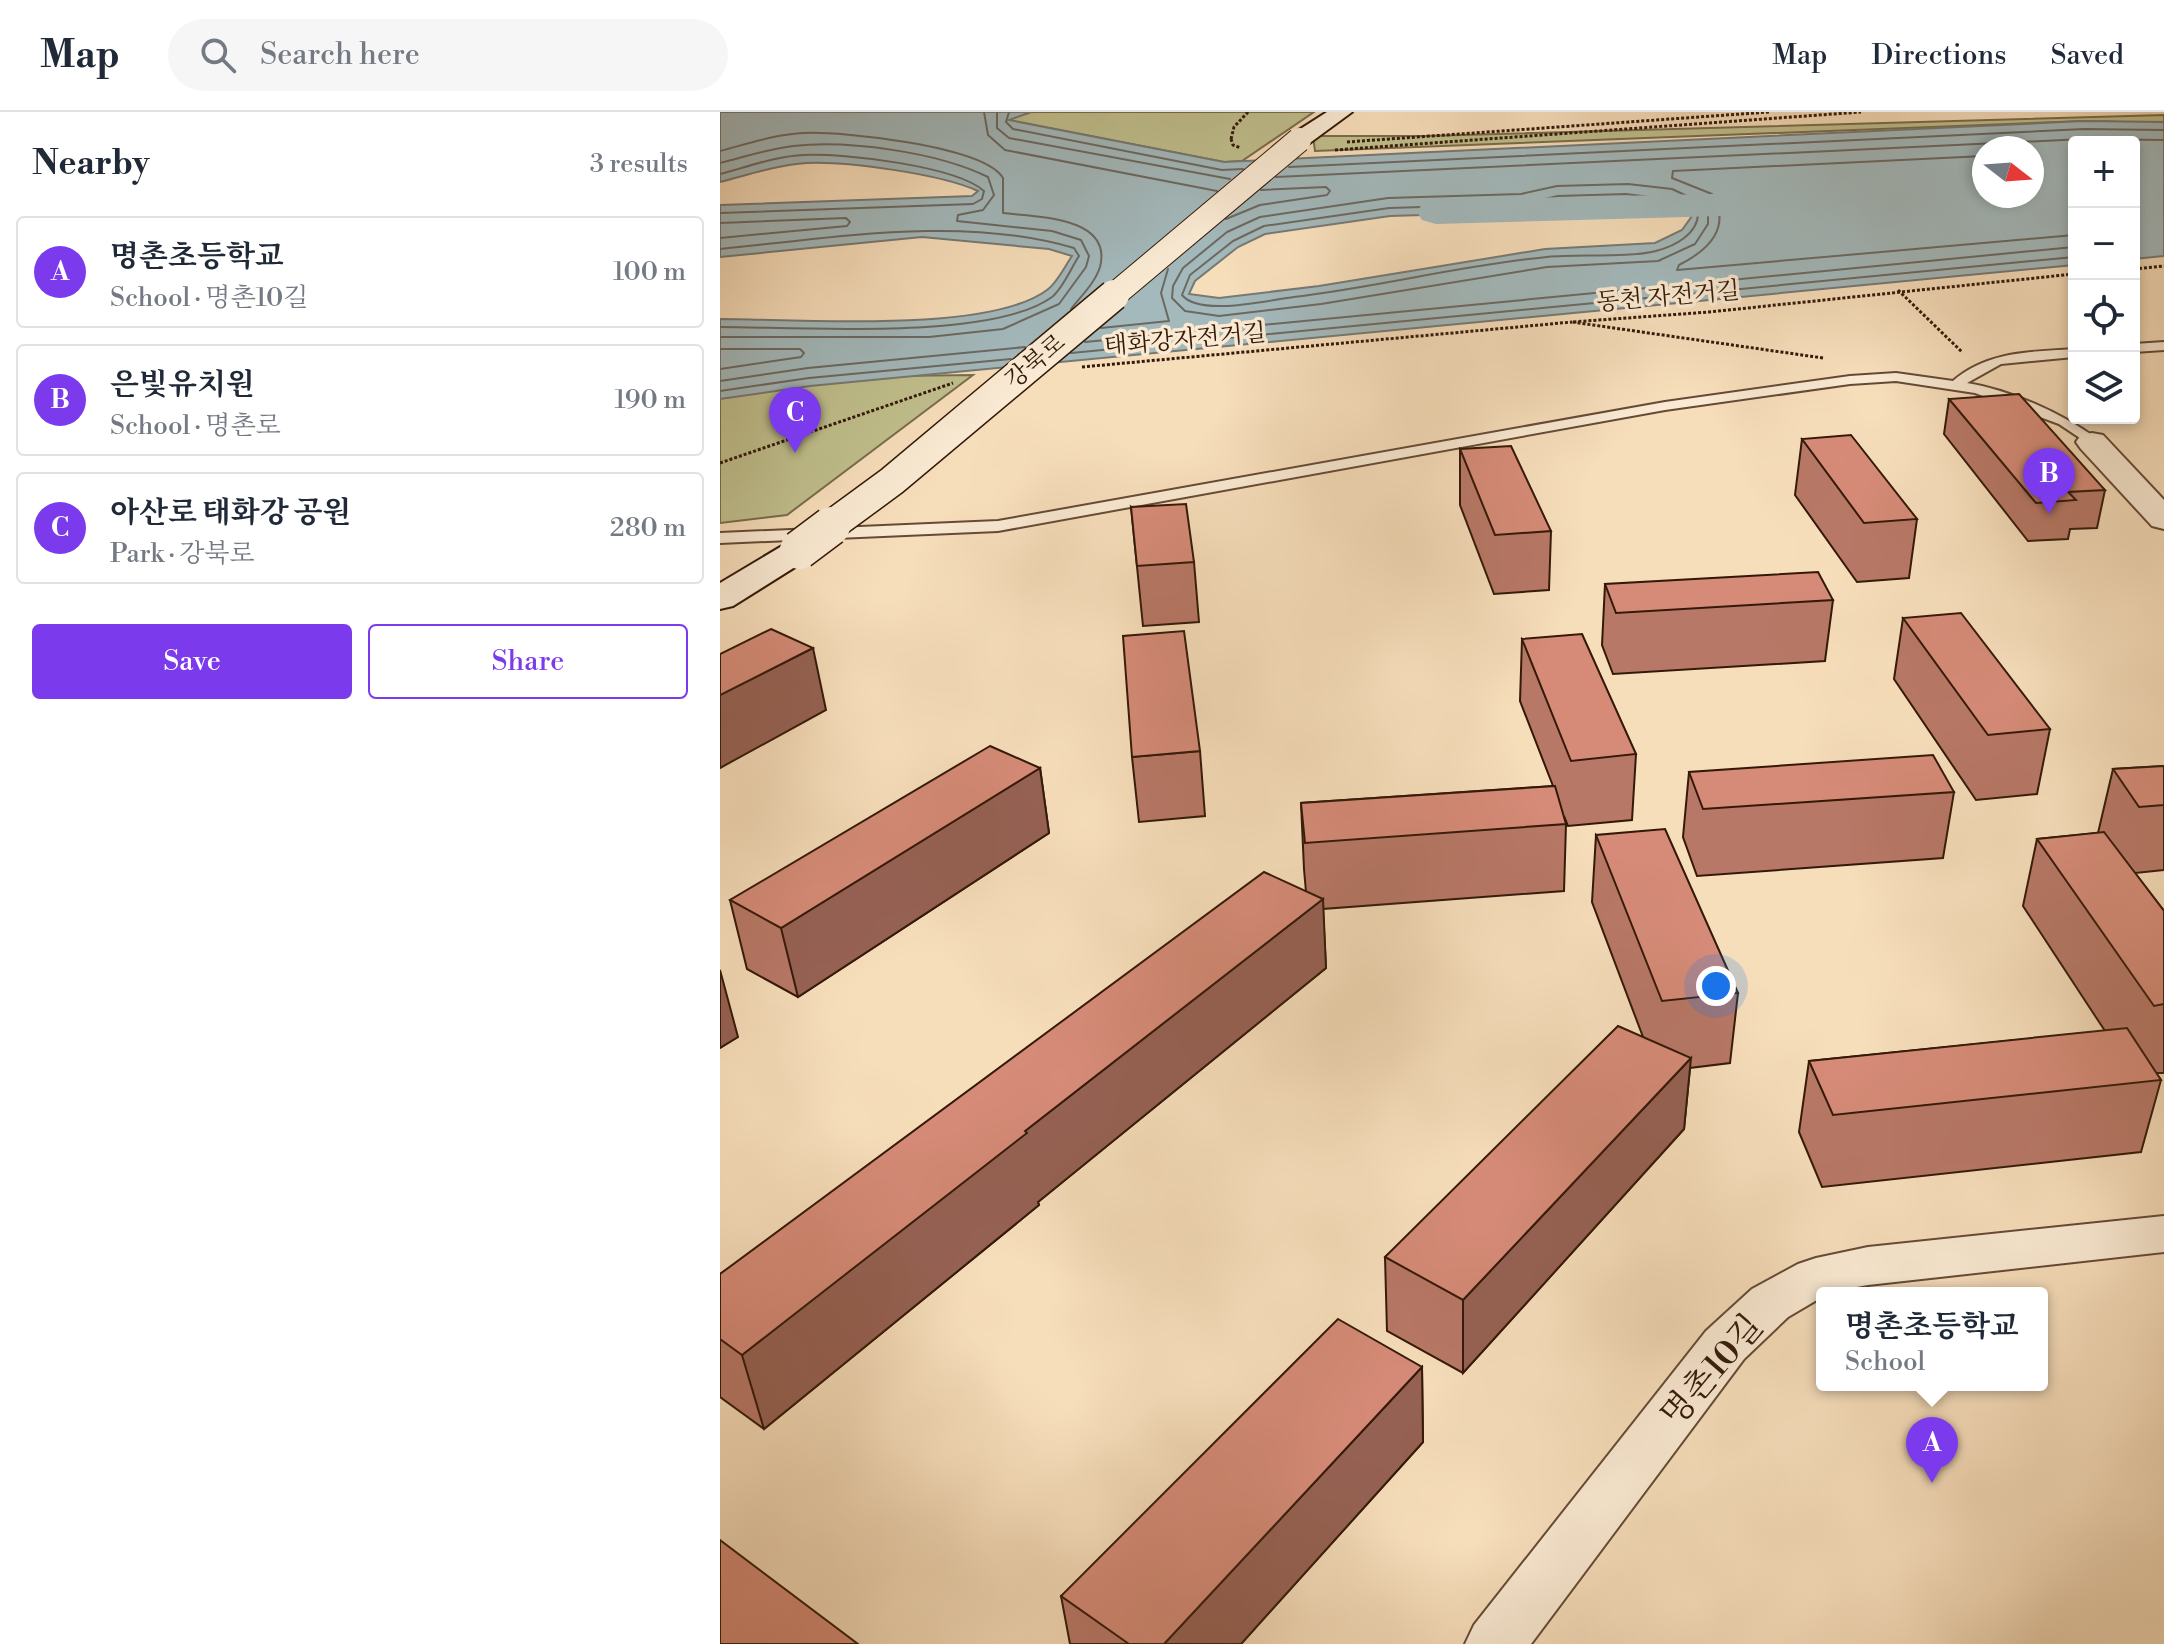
<!DOCTYPE html>
<html lang="en">
<head>
<meta charset="utf-8">
<style>
	body { margin:0; font-family:"Libre Bodoni","Noto Serif KR",serif; background:#f6f6f7; color:#1f2937 }
	.controls { position:absolute; right:24px; top:24px; display:grid; overflow:hidden; border-radius:8px; box-shadow:0 4px 12px #0003 }
	.controls button { width:72px; height:72px; display:grid; place-items:center; padding:0; border:0; border-bottom:2px solid #e0e1e3; background:#fff; color:#1f2937; font:40px sans-serif }
	.compass { position:absolute; left:1252px; top:24px; width:72px; height:72px; border-radius:50%; background:#fff; box-shadow:0 4px 12px #0003; rotate:107deg }
	.you { position:absolute; left:996px; top:874px; width:28px; height:28px; margin:-20px; border:6px solid #fff; border-radius:50%; background:#1a73e8; box-shadow:0 0 0 12px #1a73e833 }
	.badge { display:grid; place-items:center; width:52px; height:52px; border-radius:50%; background:#7c3aed; color:#fff; font-size:26px; font-weight:700 }
	.pin { position:absolute; translate:-50% -66px; filter:drop-shadow(0 2px 4px #0008) }
	.pin::after { content:''; position:absolute; top:42px; width:28px; height:24px; background:inherit; clip-path:polygon(0 0,100% 0,50% 100%) }
	.popup { position:absolute; left:1096px; top:1175px; width:232px; height:104px; box-sizing:border-box; display:grid; place-content:center; border-radius:8px; background:#fff; filter:drop-shadow(0 2px 6px #0005); font-size:26px; white-space:nowrap; color:#747a83 }
	.popup b { font-size:30px; color:#1f2937 }
	.popup::after { content:''; position:absolute; left:50%; top:100%; margin-left:-16px; border:16px solid transparent; border-top-color:#fff }
	.list { margin:0; padding:0; list-style:none }
	h2 { display:flex; justify-content:space-between; align-items:center; height:104px; margin:0; padding:0 32px; font-size:34px }
	h2 small { font-size:26px; font-weight:400; color:#747a83 }
	.list li { display:grid; grid-template-columns:52px 1fr auto; gap:24px; align-items:center; box-sizing:border-box; height:112px; margin:0 16px 16px; padding:0 16px; border:2px solid #e0e1e3; border-radius:8px }
	.list b { display:block; font-size:30px; white-space:nowrap }
	.list p { margin:0; font-size:26px; white-space:nowrap; color:#747a83 }
	.list em { font-size:26px; font-style:normal; color:#747a83 }
	.actions { display:flex; gap:16px; padding:24px 32px }
	.actions a { flex:1; padding:18px 0; border:2px solid #7c3aed; border-radius:8px; text-align:center; font-size:28px; color:#7c3aed }
	.actions .main { background:#7c3aed; color:#fff }
	.icon { flex:none; width:44px; height:44px; fill:none; stroke:currentColor; stroke-width:2; stroke-linecap:round; stroke-linejoin:round }
	.map { position:relative; flex:none; width:1444px; height:1532px; overflow:hidden }
	header { display:flex; align-items:center; gap:48px; box-sizing:border-box; height:112px; padding:0 40px; background:#fff; border-bottom:2px solid #e0e1e3 }
	header strong { font-size:38px }
	nav { display:flex; gap:44px; margin-inline-start:auto; font-size:28px }
	.search { width:560px; height:72px; background:#f6f6f7; display:flex; align-items:center; gap:20px; box-sizing:border-box; padding:0 28px; border-radius:44px; color:#747a83; font-size:30px }
	main { display:flex }
	aside { flex:1; background:#fff }
	.map>svg:first-child { display:block }
</style>
</head>
<body>
<header>
<strong>Map</strong>
<div class="search"><svg class="icon" aria-label="search" viewBox="0 0 24 24"><circle cx="10" cy="10" r="6"/><path d="M15 15l6 6"/></svg>Search here</div>
<nav><a>Map</a><a>Directions</a><a>Saved</a></nav>
</header>
<main>
<aside>
<h2>Nearby<small>3 results</small></h2>
<ul class="list">
<li><span class="badge">A</span><div><b>명촌초등학교</b><p>School · 명촌10길</p></div><em>100 m</em></li>
<li><span class="badge">B</span><div><b>은빛유치원</b><p>School · 명촌로</p></div><em>190 m</em></li>
<li><span class="badge">C</span><div><b>아산로 태화강 공원</b><p>Park · 강북로</p></div><em>280 m</em></li>
</ul>
<div class="actions"><a class="main">Save</a><a>Share</a></div>
</aside>
<div class="map">
<svg width="1444" height="1532" viewBox="0 0 1444 1532">
	<rect width="100%" height="100%" fill="#f7debb"/>
	<filter id="stains"><feTurbulence type="fractalNoise" baseFrequency=".0025" numOctaves="4"/><feColorMatrix values="0 0 0 0 .2 0 0 0 0 .09 0 0 0 0 .02 0 0 0 .5 -.17"/></filter>
	<radialGradient id="worn" r=".72"><stop offset=".6" stop-color="#630" stop-opacity="0"/><stop offset="1" stop-color="#630" stop-opacity=".3"/></radialGradient>
	<g fill="#c0c08e" stroke="#7a6c4b" stroke-width="2">
		<polygon points="311,0 594,0 522,49 504,50 287,8"/>
		<polygon points="1444,3 1444,11 1364,9 595,39 593,24 705,24"/>
		<polygon points="253,263 67,403 0,411 0,278 98,265"/>
	</g>
	<path fill="#a3b9bc" stroke="#777974" stroke-width="2" fill-rule="evenodd" d="M 0,0 L 311,0 L 289,8 L 504,50 L 1364,9 L 1444,10 L 1444,144 L 1414,147 L 1414,30 L 1354,30 L 1354,153 L 90,274 L 0,287 L 0,207 C 77,207 268,222 327,178 C 337,171 345,154 352,144 L 329,137 L 202,125 L 0,145 L 0,93 L 252,84 L 258,79 C 221,62 127,49 86,51 C 57,53 28,63 0,70 ZM 1264,36 L 1312,36 L 1312,84 L 1264,84 ZM 906,90 L 951,96 L 972,104 L 962,118 L 935,131 L 825,137 L 599,174 L 499,186 L 469,182 L 475,169 L 518,135 L 545,122 L 670,104 L 803,100 L 838,92 Z"/>
	<g fill="none" stroke-linecap="round" stroke-linejoin="round">
		<g stroke="#6c6962" stroke-width="2">
			<polyline points="264,0 268,23 285,38 497,79"/>
			<polyline points="277,0 277,16 289,26 510,67"/>
			<polyline points="289,0 286,10 293,17 502,58 523,57"/>
			<path d="M 0,39 C 27,32 56,22 84,21 C 122,19 264,34 283,66 L 283,101 C 315,105 393,104 380,155 C 375,171 361,184 351,197"/>
			<path d="M 1264,44 L 953,59 L 952,66 L 992,82 C 1012,115 989,138 959,153 L 957,158 L 1354,123"/>
			<path d="M 0,51 C 24,45 48,37 73,34 C 129,28 217,40 268,65 L 274,83 L 263,98 L 238,103 L 237,109 L 332,119 L 361,128 L 369,144 L 366,155 L 339,192 L 283,217 L 209,225 L 0,225"/>
			<polyline points="569,55 1364,17 1444,18"/>
			<path d="M 0,62 C 27,55 56,44 84,43 C 124,41 236,54 264,79 L 262,87 L 253,92 L 0,101"/>
			<polyline points="556,65 1364,27 1444,28"/>
			<polygon points="908,72 952,77 982,91 988,99 988,112 975,132 938,149 827,155 601,192 499,204 465,199 452,186 453,174 463,156 507,120 540,105 668,86 801,82 837,74"/>
			<path d="M 906,82 L 954,88 L 978,101 C 978,122 955,134 936,139 C 909,146 858,142 827,145 C 742,153 659,175 574,185 C 548,188 480,205 462,183 L 470,163 L 513,129 L 544,114 L 669,96 L 802,92 L 838,84 Z"/>
			<polyline points="506,107 540,93 607,83 610,79 606,75 541,78"/>
			<polyline points="0,111 126,106 130,110 127,114 0,126"/>
			<path d="M 0,137 C 114,126 242,103 354,136 L 359,144 C 351,156 343,176 332,185 C 272,229 78,215 0,215"/>
			<polyline points="381,216 449,209 441,181 448,157"/>
			<polyline points="365,230 1354,135"/>
			<polyline points="0,237 80,237 84,241 81,245 0,257"/>
			<polyline points="351,241 1354,145"/>
			<polyline points="0,269 88,256 305,235"/>
			<polyline points="0,279 89,266 291,247"/>
		</g>
		<polygon fill="#a3b9bc" fill-rule="evenodd" points="1036,81 1049,84 1055,92 1049,100 1036,103 716,112 702,108 697,100 702,92 716,88"/>
		<g stroke="#654a35" stroke-width="4">
			<g id="service">
				<polygon points="1444,230 1444,238 1414,240 1414,232"/>
				<path d="M 1354,237 L 1354,245 L 1281,252 L 1247,271 C 1290,278 1342,301 1377,327 L 1377,333 L 1372,334 L 1339,312 L 1255,281 L 1176,269 L 1130,272 L 945,298 L 278,419 L 0,431 L 0,421 L 278,409 L 945,290 L 1130,264 L 1176,261 L 1233,269 C 1267,239 1311,240 1354,237 Z"/>
			</g>
		</g>
		<g stroke="#654a35" stroke-width="4">
			<polygon id="minor" points="1444,1104 1444,1140 1148,1173 1102,1181 1102,1185 1068,1205 1024,1247 811,1532 745,1532 754,1513 986,1219 1032,1177 1078,1152 1096,1146 1148,1135"/>
		</g>
		<g stroke="#654a35" stroke-width="4">
			<polygon id="tertiary" points="1372,321 1383,323 1444,388 1444,417 1432,414 1361,337 1356,330 1361,323"/>
		</g>
		<g stroke="#341908" stroke-width="4">
			<g id="secondary">
				<polygon points="607,0 632,0 587,33 571,33 568,28 571,23"/>
				<polygon points="79,428 91,431 96,438 91,445 13,494 0,497 0,471 67,431"/>
			</g>
		</g>
		<g stroke="#341908" stroke-width="3" stroke-dasharray="3 2" stroke-linecap="butt">
			<polyline points="511,27 513,33 521,36"/>
			<polyline points="511,27 514,15 528,0"/>
			<polyline points="627,30 1049,0"/>
			<polyline points="615,38 1141,0"/>
			<polyline points="1414,157 1444,154"/>
			<polyline points="1178,178 1242,240"/>
			<polyline points="1103,246 852,210 989,200 1354,162"/>
			<polyline points="362,255 852,210"/>
			<polyline points="0,351 233,271"/>
		</g>
		<use href="#service" fill="#faead3" fill-rule="evenodd"/>
		<use href="#minor" fill="#faead3" fill-rule="evenodd"/>
		<use href="#tertiary" fill="#faead3" fill-rule="evenodd"/>
		<use href="#secondary" fill="#faead3" fill-rule="evenodd"/>
		<g stroke="#341908" stroke-width="26" stroke-linecap="butt">
			<polyline id="secondary-bridge-far2" points="392,185 579,28"/>
		</g>
		<g stroke="#341908" stroke-width="33" stroke-linecap="butt">
			<polyline id="secondary-bridge-far1" points="108,416 172,369 394,183"/>
		</g>
		<g stroke="#341908" stroke-width="41" stroke-linecap="butt">
			<polyline id="secondary-bridge" points="79,438 111,414"/>
		</g>
		<use href="#secondary-bridge-far2" stroke="#faead3" stroke-width="24"/>
		<use href="#secondary-bridge-far1" stroke="#faead3" stroke-width="30"/>
		<use href="#secondary-bridge" stroke="#faead3" stroke-width="38"/>
	</g>
	<g fill="#b87867" stroke="#341908" stroke-width="2">
		<polygon points="1229,287 1385,378 1377,416 1350,417 1348,427 1308,429 1224,322"/>
		<polygon points="1082,327 1197,407 1189,466 1137,470 1075,383"/>
		<polygon points="740,337 831,419 829,478 774,482 740,393"/>
		<polygon points="411,395 474,450 479,510 423,514"/>
		<polygon points="885,472 1113,488 1105,549 893,562 882,533"/>
		<polygon points="1183,506 1330,617 1317,682 1256,688 1174,567"/>
		<polygon points="802,527 916,642 912,708 848,714 844,704 846,712 844,779 603,797 606,856 318,1090 319,1093 44,1317 0,1285 0,1162 586,780 584,757 581,691 833,674 800,589"/>
		<polygon points="480,639 485,704 419,710 412,645"/>
		<polygon points="1444,654 1444,758 1415,761 1444,799 1444,961 1436,961 1441,968 1421,1040 1102,1075 1079,1020 1089,949 1385,919 1303,794 1317,727 1378,721 1393,657"/>
		<polygon points="320,656 329,721 78,885 27,857 10,788"/>
		<polygon points="969,660 1234,680 1223,746 977,764 963,725"/>
		<polygon points="876,723 1018,881 1010,951 970,956 964,1017 743,1261 667,1219 665,1145 923,925 872,790"/>
		<polygon points="702,1255 703,1330 521,1532 350,1532 341,1484"/>
	</g>
	<g fill="#966154" stroke="#341908" stroke-width="2">
		<polygon points="93,536 106,598 0,656 0,583"/>
		<polygon points="320,656 329,721 78,885 61,816"/>
		<polygon points="603,787 606,856 318,1090 319,1093 44,1317 22,1243 305,1019"/>
		<polygon points="0,858 18,925 0,936"/>
		<polygon points="971,946 964,1017 743,1261 743,1188"/>
		<polygon points="702,1255 703,1330 521,1532 444,1532"/>
	</g>
	<g fill="#d68b78" stroke="#341908" stroke-width="2">
		<polygon points="1299,282 1385,378 1348,380 1356,388 1316,391 1229,287"/>
		<polygon points="1131,323 1197,407 1144,411 1082,327"/>
		<polygon points="791,334 831,419 775,423 740,337"/>
		<polygon points="466,392 474,450 417,454 411,395"/>
		<polygon points="1098,460 1113,488 896,501 885,472"/>
		<polygon points="1241,501 1330,617 1268,623 1183,506"/>
		<polygon points="51,517 93,536 0,583 0,542"/>
		<polygon points="464,519 480,639 412,645 403,524"/>
		<polygon points="862,522 916,642 851,649 802,527"/>
		<polygon points="270,634 320,656 61,816 10,788"/>
		<polygon points="1213,643 1234,680 983,697 969,660"/>
		<polygon points="1444,654 1444,693 1419,695 1393,657"/>
		<polygon points="835,674 846,712 585,731 581,691"/>
		<polygon points="945,717 1018,881 942,889 876,723"/>
		<polygon points="1384,720 1444,799 1444,892 1434,894 1317,727"/>
		<polygon points="544,760 603,787 305,1019 307,1021 22,1243 0,1227 0,1162"/>
		<polygon points="898,914 971,946 743,1188 665,1145"/>
		<polygon points="1407,916 1441,968 1113,1003 1089,949"/>
		<polygon points="618,1207 702,1255 444,1532 409,1532 341,1484"/>
		<polygon points="0,1428 138,1532 0,1532"/>
	</g>
	<g text-anchor="middle" stroke-width="7" stroke-linejoin="round" paint-order="stroke">
		<g font-size="24" fill="#341908" stroke="#faead3">
			<text transform="translate(948 184) rotate(-5)" y="8">동천 자전거길</text>
			<text transform="translate(465 227) rotate(-5)" y="8">태화강자전거길</text>
			<text transform="translate(315 249) rotate(-40)" y="8">강북로</text>
		</g>
		<g font-size="34" fill="#341908" stroke="#faead3">
			<text transform="translate(991 1258) rotate(-49)" y="12">명촌10길</text>
		</g>
	</g>
	<rect width="100%" height="100%" filter="url(#stains)"/>
	<rect width="100%" height="100%" fill="url(#worn)"/>
</svg>
<div class="controls">
<button>+</button>
<button>−</button>
<button><svg class="icon" aria-label="locate" viewBox="0 0 24 24"><circle cx="12" cy="12" r="6"/><path d="M12 2v4M12 18v4M2 12h4M18 12h4"/></svg></button>
<button><svg class="icon" aria-label="layers" viewBox="0 0 24 24"><path d="M12 4l9 5-9 5-9-5zM3 14l9 5 9-5"/></svg></button>
</div>
<svg class="compass" viewBox="-18 -18 36 36"><path d="M0-13l5 13h-10z" fill="#e53935"/><path d="M0 13l5-13h-10z" fill="#747a83"/></svg>
<div class="you"></div>
<div class="pin badge" style="left:1212px;top:1371px">A</div>
<div class="popup"><b>명촌초등학교</b>School</div>
<div class="pin badge" style="left:1329px;top:402px">B</div>
<div class="pin badge" style="left:75px;top:341px">C</div>
</div>
</main>
</body>
</html>
